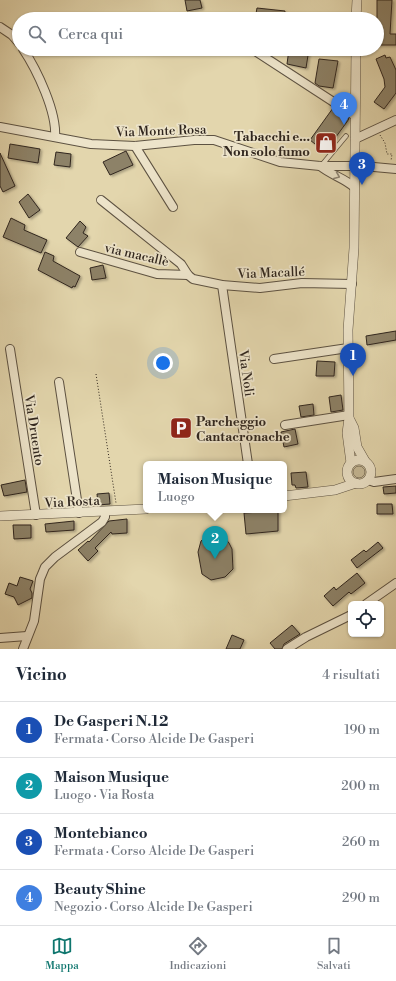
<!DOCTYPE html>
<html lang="it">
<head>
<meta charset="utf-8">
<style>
	body { margin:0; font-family:"Libre Bodoni",serif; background:#f2f2f3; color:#1f2937 }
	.controls { position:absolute; right:12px; bottom:12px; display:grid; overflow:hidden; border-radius:6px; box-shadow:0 1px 3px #0004 }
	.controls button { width:36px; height:36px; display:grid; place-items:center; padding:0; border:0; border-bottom:1px solid #e0e1e3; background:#fff; color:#1f2937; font:20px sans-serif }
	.you { position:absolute; left:163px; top:363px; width:14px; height:14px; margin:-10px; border:3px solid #fff; border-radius:50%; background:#1a73e8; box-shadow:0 0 0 6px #1a73e833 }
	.badge { display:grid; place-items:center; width:26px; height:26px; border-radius:50%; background:#0f766e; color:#fff; font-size:13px; font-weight:700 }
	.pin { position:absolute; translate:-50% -33px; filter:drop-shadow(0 1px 2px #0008) }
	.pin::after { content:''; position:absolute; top:21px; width:14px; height:12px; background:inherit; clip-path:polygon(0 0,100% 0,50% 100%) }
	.popup { position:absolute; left:143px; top:461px; width:144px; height:52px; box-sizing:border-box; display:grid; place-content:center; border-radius:6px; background:#fff; filter:drop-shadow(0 1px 3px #0005); font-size:13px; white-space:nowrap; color:#747a83 }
	.popup b { font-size:15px; color:#1f2937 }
	.popup::after { content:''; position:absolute; left:50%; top:100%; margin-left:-8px; border:8px solid transparent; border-top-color:#fff }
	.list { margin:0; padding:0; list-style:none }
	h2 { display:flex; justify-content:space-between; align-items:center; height:52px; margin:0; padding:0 16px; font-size:17px }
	h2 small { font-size:13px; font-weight:400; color:#747a83 }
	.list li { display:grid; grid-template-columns:26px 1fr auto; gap:12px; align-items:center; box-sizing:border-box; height:56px; padding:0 16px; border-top:1px solid #e0e1e3 }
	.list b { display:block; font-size:15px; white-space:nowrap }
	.list p { margin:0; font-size:13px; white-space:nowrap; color:#747a83 }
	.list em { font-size:13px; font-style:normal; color:#747a83 }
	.icon { flex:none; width:22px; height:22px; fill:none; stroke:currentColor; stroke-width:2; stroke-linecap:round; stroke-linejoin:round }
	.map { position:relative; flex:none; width:396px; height:649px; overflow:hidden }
	.search { position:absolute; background:#fff; box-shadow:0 1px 3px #0004; left:12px; right:12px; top:12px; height:44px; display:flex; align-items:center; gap:10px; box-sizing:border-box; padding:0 14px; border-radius:22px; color:#747a83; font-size:15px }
	.sheet { height:276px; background:#fff }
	nav { display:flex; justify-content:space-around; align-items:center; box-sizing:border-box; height:56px; border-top:1px solid #e0e1e3; background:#fff; font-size:11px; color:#747a83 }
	nav a { display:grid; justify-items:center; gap:2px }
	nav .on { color:#0f766e }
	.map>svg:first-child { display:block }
</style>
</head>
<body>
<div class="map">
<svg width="396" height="649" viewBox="0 0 396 649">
	<defs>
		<filter id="shadow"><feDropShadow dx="2" dy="1.5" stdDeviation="1" flood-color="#0004"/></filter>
	</defs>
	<rect width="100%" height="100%" fill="#e3d6ad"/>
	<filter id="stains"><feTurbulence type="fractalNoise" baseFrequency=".005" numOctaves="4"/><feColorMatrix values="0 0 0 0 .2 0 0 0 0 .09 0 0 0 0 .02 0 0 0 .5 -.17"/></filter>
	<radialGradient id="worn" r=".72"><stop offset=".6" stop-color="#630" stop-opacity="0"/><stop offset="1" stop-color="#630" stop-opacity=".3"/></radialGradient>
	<circle fill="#c5b895" stroke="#7a6f5a" cx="359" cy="472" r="6"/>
	<g fill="#8d8268" stroke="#30261e" filter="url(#shadow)">
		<polygon points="185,0 200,0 202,8 187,11"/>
		<polygon points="377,0 392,0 390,34 396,34 396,45 377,45"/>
		<polygon points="257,8 285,11 284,19 255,19"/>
		<polygon points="289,49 309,49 306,68 287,64"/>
		<polygon points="385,55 386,58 390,57 396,70 396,93 384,109 374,102 385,87 384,79 376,59"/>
		<polygon points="319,59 338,61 333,88 319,86 315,83"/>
		<polygon points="333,108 349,119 325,152 310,140"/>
		<polygon points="10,144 40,149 38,163 8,158"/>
		<polygon points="126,151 133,165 110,175 103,162"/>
		<polygon points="56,152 71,154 70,167 54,165"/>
		<polygon points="0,153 15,186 3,192 0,186"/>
		<polygon points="28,194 40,210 29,218 19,202"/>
		<polygon points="11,218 25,225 24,230 47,240 41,253 3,237"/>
		<polygon points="80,221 86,227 83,233 88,236 78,247 66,238"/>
		<polygon points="45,252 54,256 53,261 80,276 75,287 73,286 72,288 38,270"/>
		<polygon points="103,265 106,278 92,280 90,268"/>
		<polygon points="396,331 396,340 367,345 366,336"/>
		<polygon points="317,361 335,362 334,376 316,376"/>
		<polygon points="341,395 343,410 331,412 329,397"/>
		<polygon points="313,404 314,415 301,417 299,406"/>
		<polygon points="295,429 298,444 284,447 281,432"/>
		<polygon points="306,472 308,487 296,488 295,485 292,485 291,473"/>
		<polygon points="25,480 27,492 4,496 1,485"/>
		<polygon points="396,486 396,493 384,494 383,487"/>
		<polygon points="109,493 110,504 98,505 97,494"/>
		<polygon points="377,504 392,504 393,514 377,514"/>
		<polygon points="278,511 278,531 246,534 244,513"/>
		<polygon points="127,519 127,533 112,534 111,532 95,548 98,551 88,561 78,550 88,541 89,542 109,521"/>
		<polygon points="74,521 74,530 46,532 45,524"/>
		<polygon points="13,525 31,525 31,538 14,539"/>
		<polygon points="216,535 223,536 229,543 232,549 233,569 225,577 211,580 202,574 198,552 201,541 206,537"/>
		<polygon points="378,542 383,548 357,568 351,560 364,550 366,552"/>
		<polygon points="357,573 365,583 351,594 349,592 333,606 324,596 334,587 336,590"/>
		<polygon points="20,577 33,581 30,589 32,593 32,598 18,605 14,597 5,594 9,583 17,586"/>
		<polygon points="292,625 300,634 284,644 282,649 275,649 270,643"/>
		<polygon points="232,635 244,640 240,649 226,649"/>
	</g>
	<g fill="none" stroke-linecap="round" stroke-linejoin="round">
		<g stroke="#5d5242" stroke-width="5.5">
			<polyline id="service" points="321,166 346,136"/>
		</g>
		<g stroke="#5d5242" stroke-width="10">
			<g id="minor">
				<polyline points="0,27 12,35 19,43"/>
				<path d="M 23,49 C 37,70 57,112 55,137"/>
				<polyline points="252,49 355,116"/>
				<polyline points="0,127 91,144 135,146 194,140 214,140 280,162 320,166 363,166 396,169"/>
				<polyline points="355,139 396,120"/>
				<polyline points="135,146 173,207"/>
				<path d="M 320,166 C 331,175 344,178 354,187"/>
				<polyline points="101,200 181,264 188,275 193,279 222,285 260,288 302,283 352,284"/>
				<polyline points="80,252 157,274 188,275"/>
				<polyline points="222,285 248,464"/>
				<polyline points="10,349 36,515"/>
				<polyline points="274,359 348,348"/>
				<polyline points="59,382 79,513"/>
				<polyline points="285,425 349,415"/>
				<polyline points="368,480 374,482 396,479"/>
				<polyline points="366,604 396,583"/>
				<polyline points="0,638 27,636"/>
				<polyline points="23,649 34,621 40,579 45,567 55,557 102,522 105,517 105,512"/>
				<polyline points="287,649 306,637 351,615"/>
			</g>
		</g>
		<g stroke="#5d5242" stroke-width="10">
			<g id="tertiary">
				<polyline points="356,19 357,0"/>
				<polyline points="350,420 354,428 357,447 365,461"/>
				<circle cx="359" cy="472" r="12"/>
				<polyline points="351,463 347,433 349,418 348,330 354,248 356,49"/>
				<polyline points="284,496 335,490 356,483"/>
				<polyline points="0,516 146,509"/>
			</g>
		</g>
		<g stroke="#30261e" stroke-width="1" stroke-dasharray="1 2" stroke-linecap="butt">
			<polyline points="380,135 385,143 387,154 392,154 391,161"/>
			<polyline points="96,374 116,503"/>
		</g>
		<use href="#service" stroke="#ede4ca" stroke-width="4"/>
		<use href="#minor" stroke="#ede4ca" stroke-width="8"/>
		<use href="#tertiary" stroke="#ede4ca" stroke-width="9"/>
	</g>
	<defs><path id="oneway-chevron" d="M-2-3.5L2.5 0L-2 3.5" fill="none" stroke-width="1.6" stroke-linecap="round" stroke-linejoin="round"/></defs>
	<use stroke="#8e8574" href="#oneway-chevron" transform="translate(337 176) rotate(23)"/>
	<defs>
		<g id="shop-square" transform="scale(1.15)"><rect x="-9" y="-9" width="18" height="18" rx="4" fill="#8f2418" stroke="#ede4ca"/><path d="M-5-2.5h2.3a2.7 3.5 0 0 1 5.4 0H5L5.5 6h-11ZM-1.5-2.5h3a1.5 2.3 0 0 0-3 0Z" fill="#fff"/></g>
		<g id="parking-square" transform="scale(1.15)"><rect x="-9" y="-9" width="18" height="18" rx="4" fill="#8f2418" stroke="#ede4ca"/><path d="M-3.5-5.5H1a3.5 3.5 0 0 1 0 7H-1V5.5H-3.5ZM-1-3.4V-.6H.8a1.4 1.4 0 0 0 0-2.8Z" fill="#fff"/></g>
	</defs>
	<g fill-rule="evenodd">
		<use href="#shop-square" x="326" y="143"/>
		<use href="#parking-square" x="181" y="428"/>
	</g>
	<g text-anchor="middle" stroke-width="3.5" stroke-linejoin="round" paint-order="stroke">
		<g font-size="13" fill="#30261e" stroke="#ede4ca">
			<text transform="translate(161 130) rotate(-2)" y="5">Via Monte Rosa</text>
			<text transform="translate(137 254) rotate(13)" y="5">via macallè</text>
			<text transform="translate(271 272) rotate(-2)" y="5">Via Macallé</text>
			<text transform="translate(247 373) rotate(82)" y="5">Via Noli</text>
			<text transform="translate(35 430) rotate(81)" y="5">Via Druento</text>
			<text transform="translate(72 501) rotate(-3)" y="5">Via Rosta</text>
		</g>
		<g font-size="13" font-weight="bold" fill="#30261e" stroke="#ede4ca" text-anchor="end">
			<text x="310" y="141">Tabacchi e...<tspan x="310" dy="15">Non solo fumo</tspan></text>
			<text x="196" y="426" text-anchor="start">Parcheggio<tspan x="196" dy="15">Cantacronache</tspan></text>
		</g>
	</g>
	<rect width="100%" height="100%" filter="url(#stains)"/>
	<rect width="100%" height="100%" fill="url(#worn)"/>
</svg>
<div class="controls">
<button><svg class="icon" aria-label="locate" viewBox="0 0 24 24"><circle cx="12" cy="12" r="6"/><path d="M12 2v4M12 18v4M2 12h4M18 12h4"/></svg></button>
</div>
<div class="you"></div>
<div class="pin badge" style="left:353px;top:376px;background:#1a4fb4">1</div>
<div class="pin badge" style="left:215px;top:559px;background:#0f9aa8">2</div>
<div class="popup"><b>Maison Musique</b>Luogo</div>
<div class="pin badge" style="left:362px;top:185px;background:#1a4fb4">3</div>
<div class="pin badge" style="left:344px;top:125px;background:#3f7fe0">4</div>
<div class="search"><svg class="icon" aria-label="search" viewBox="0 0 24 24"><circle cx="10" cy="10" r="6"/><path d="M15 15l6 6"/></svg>Cerca qui</div>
</div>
<section class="sheet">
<h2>Vicino<small>4 risultati</small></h2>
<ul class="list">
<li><span class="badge" style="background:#1a4fb4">1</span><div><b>De Gasperi N.12</b><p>Fermata · Corso Alcide De Gasperi</p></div><em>190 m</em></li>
<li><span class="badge" style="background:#0f9aa8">2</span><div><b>Maison Musique</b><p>Luogo · Via Rosta</p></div><em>200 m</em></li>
<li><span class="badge" style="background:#1a4fb4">3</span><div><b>Montebianco</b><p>Fermata · Corso Alcide De Gasperi</p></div><em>260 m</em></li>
<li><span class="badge" style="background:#3f7fe0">4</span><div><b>Beauty Shine</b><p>Negozio · Corso Alcide De Gasperi</p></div><em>290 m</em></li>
</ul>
</section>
<nav>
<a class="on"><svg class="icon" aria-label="map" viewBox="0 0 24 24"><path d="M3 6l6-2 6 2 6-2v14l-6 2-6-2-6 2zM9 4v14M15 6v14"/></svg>Mappa</a>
<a><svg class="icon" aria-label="directions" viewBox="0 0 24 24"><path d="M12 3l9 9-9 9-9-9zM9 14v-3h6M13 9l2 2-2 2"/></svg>Indicazioni</a>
<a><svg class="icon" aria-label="saved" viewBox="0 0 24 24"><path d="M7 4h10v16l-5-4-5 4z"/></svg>Salvati</a>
</nav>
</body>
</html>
